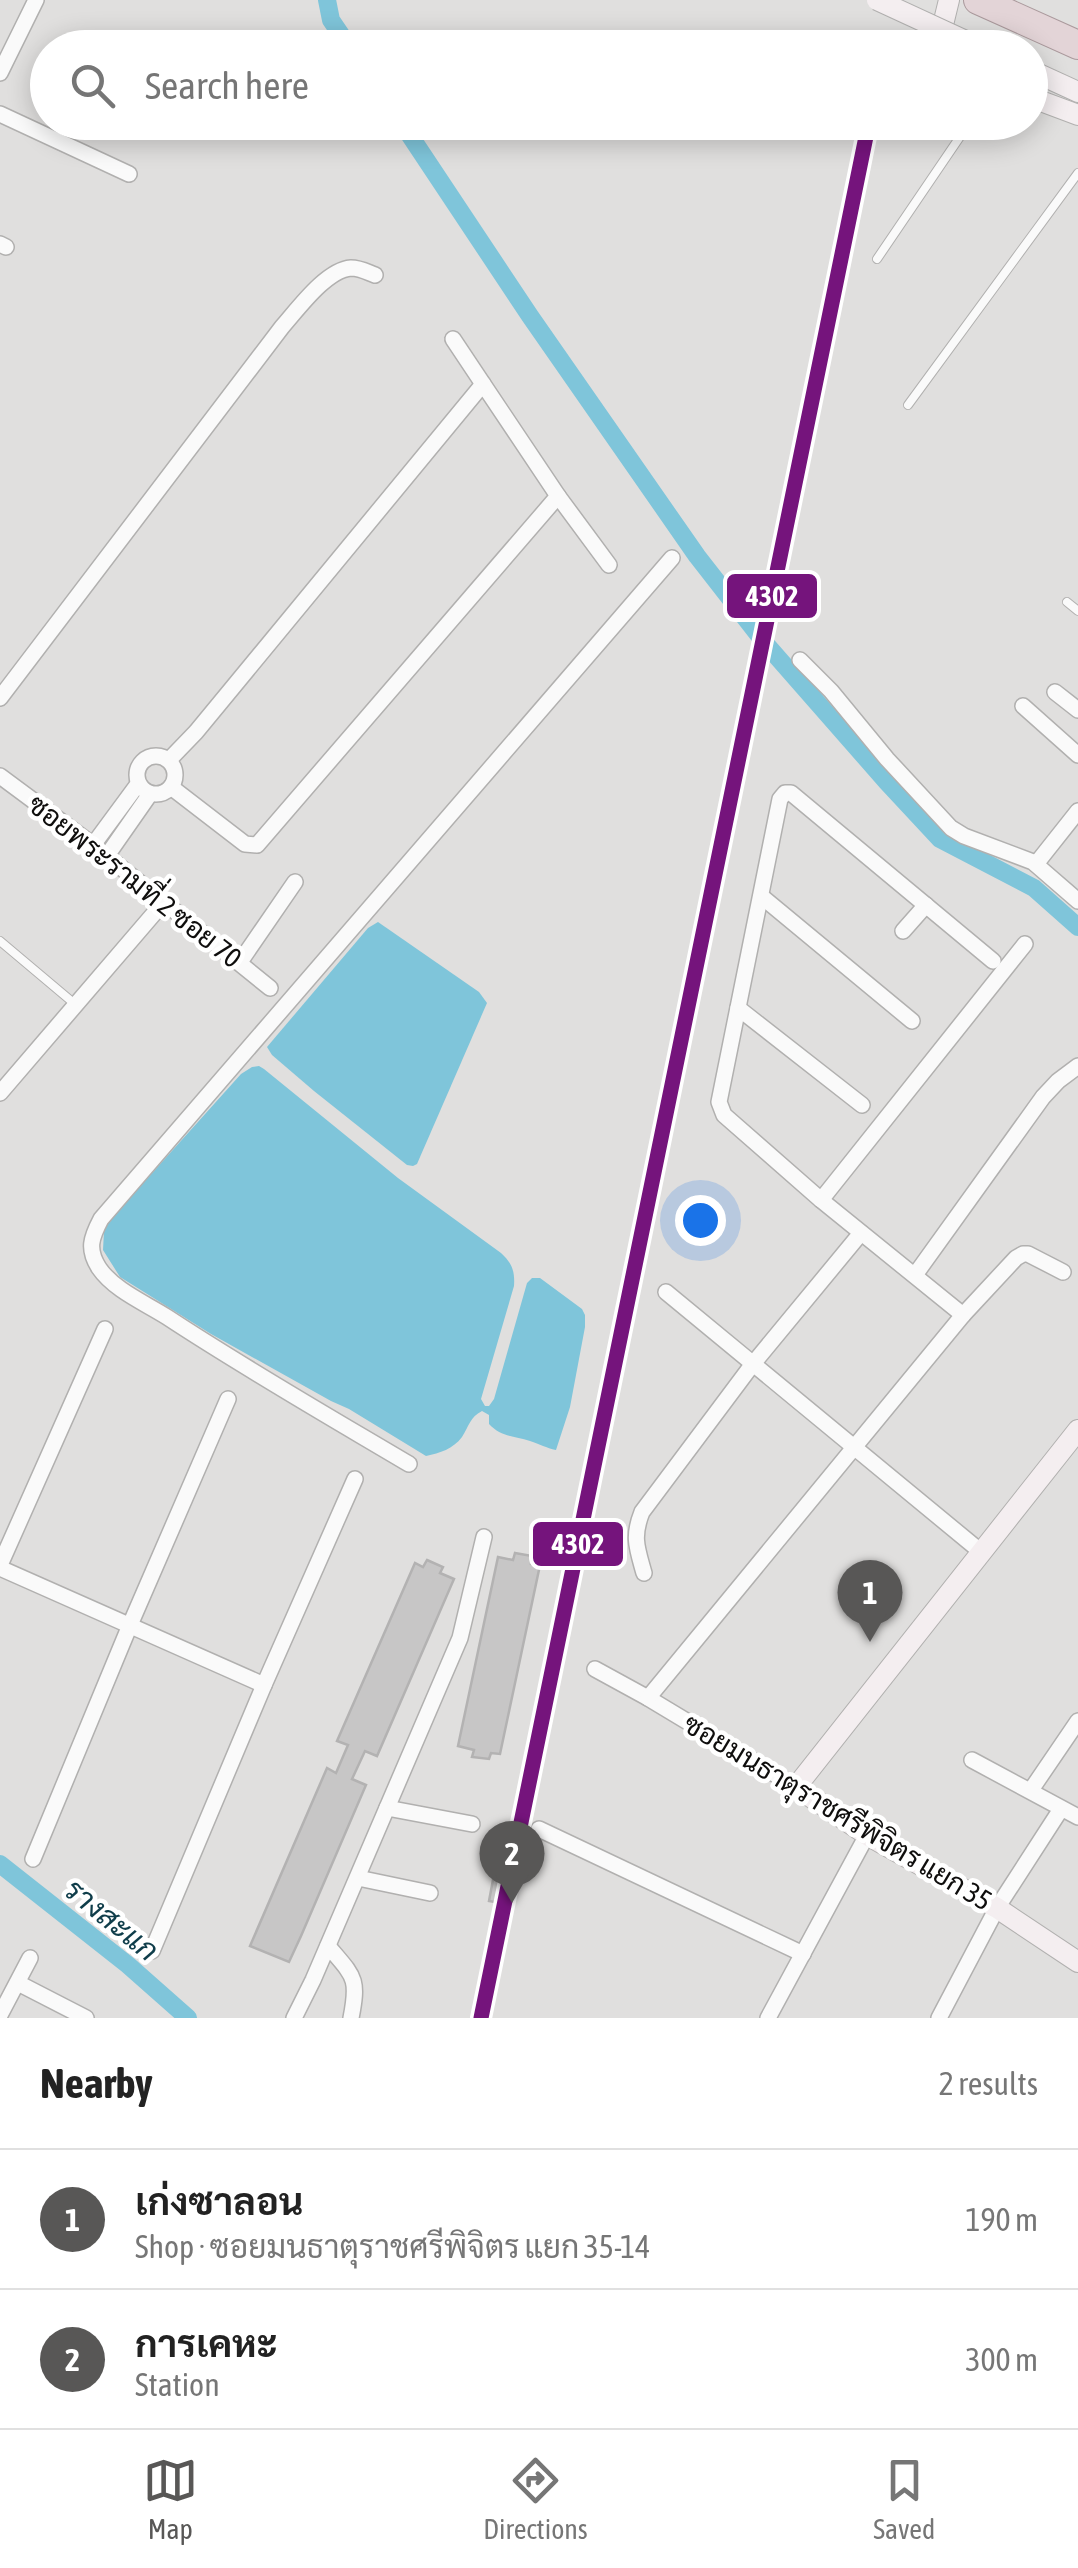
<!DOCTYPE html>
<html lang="en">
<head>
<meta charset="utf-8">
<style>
	body { margin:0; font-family:"Asap Condensed",Sarabun,sans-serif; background:#f2f2f2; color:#222 }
	.you { position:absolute; left:700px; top:1220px; width:35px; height:35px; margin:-25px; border:8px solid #fff; border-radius:50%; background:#1a73e8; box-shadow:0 0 0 15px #1a73e833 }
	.badge { display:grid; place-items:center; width:65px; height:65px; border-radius:50%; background:#585756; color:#fff; font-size:32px; font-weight:700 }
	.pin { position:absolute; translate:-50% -82px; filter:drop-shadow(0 2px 5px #0008) }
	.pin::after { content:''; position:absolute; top:52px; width:35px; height:30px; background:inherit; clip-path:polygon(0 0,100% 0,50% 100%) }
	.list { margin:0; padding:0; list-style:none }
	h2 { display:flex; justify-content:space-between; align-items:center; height:130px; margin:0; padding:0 40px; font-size:42px }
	h2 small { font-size:32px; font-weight:400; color:#767676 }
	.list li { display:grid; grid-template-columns:65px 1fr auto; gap:30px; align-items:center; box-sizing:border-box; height:140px; padding:0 40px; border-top:2px solid #e0e0e0 }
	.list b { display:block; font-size:38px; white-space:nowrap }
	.list p { margin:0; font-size:32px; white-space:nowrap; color:#767676 }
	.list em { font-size:32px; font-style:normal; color:#767676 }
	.icon { flex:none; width:55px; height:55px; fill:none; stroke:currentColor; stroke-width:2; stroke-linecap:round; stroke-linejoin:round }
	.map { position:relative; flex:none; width:1078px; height:2018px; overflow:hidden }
	.search { position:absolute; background:#fff; box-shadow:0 5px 25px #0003; left:30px; right:30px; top:30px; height:110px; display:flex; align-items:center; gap:25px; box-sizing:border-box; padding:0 35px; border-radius:55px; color:#767676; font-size:38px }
	.sheet { height:410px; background:#fff }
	nav { display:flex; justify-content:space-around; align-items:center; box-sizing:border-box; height:140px; border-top:2px solid #e0e0e0; background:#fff; font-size:28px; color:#767676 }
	nav a { display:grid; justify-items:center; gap:5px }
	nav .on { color:#585756 }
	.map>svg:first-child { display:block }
</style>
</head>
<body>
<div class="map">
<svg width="1078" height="2018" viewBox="0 0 1078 2018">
	<rect width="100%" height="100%" fill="#e0dfde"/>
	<g fill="#7fc5da">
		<polygon points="378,922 479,992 487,1003 417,1164 413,1166 407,1165 314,1091 272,1055 267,1047 368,928"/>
		<path d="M 259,1066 L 264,1069 L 398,1178 L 501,1253 C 512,1263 515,1271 514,1286 L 481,1399 L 485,1406 L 489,1406 L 494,1399 L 527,1283 L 532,1278 L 540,1278 L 582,1309 L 585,1315 L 585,1327 L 570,1407 L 556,1450 C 546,1448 540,1444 530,1441 C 514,1436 501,1437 489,1424 L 489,1415 L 482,1411 C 470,1417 469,1426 462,1437 C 453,1449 440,1453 426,1456 L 349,1409 L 331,1401 L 211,1334 L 120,1277 L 103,1250 L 104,1231 L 109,1221 L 241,1074 L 252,1067 Z"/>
	</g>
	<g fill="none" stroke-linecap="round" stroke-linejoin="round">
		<g stroke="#7fc5da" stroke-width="18">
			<polyline points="327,0 331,20 350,48"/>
			<polyline points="401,122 530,316 697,556 764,642 886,781 940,839 1034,888 1078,927"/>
			<polyline points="0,1864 128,1965 188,2018"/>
		</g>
	</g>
	<g fill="#c7c6c6" stroke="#b3b2b2" stroke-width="2.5">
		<polygon points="515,1553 532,1556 531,1564 540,1565 500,1754 491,1753 489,1759 472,1757 474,1750 458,1746 498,1557 513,1560"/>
		<polygon points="427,1560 443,1567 440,1573 454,1579 377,1756 365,1751 352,1779 366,1785 301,1936 289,1962 250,1946 327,1768 336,1773 348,1745 337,1741 415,1563 423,1567"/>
		<polygon points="499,1848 511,1850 501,1903 489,1901"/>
	</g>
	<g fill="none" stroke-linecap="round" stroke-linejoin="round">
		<g stroke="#b1b0af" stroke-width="10">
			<g id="lane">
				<polyline points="877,259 970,122"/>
				<polyline points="908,405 1078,173"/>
				<polyline points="1067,602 1078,611"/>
				<polyline points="0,941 76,1005"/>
			</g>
		</g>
		<g stroke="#b1b0af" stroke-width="18">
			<g id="street">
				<polyline points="0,73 36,0"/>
				<polyline points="0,114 129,174"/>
				<polyline points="0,244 6,247"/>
				<polyline points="453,339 483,384"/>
				<polyline points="558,496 609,565"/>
				<polyline points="800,660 831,691 887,759 951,828 964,836 1033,862 1078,901"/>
				<polyline points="1055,692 1078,710"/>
				<path d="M 0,698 L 282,327 C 298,309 326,270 351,268 C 360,268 367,272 375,275"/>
				<polyline points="1023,706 1078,755"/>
				<circle cx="156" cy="775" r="19"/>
				<polyline points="169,760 196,732 483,384 558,496 257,845 245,844 171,787"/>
				<polyline points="0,776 93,845 270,988"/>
				<polyline points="93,845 138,784"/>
				<polyline points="106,857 150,794"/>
				<polyline points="1036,864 1078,811"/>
				<polyline points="761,896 912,1021"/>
				<polyline points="903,931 926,905"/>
				<polyline points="240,962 295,882"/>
				<polyline points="738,1008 862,1105"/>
				<polyline points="0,1093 163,903"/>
				<polyline points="821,1200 1025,944"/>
				<polyline points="915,1275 1043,1097 1058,1081 1078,1066"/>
				<polyline points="666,1292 980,1551"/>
				<polyline points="963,1315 821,1200 724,1115 719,1102 780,799 785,793 791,793 993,961"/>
				<path d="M 409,1464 C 328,1416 246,1369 167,1317 C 145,1303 114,1290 99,1268 C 87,1249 91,1238 101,1219 L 672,558"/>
				<polyline points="0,1565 105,1329"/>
				<polyline points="0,1568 264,1685"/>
				<path d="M 644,1573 C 637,1548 632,1537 642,1512 L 752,1365 L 861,1233"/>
				<polyline points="595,1669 648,1698 796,1787"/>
				<polyline points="648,1698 963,1315 1016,1258 1023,1254 1028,1254 1063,1272"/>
				<polyline points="972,1760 1078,1817"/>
				<polyline points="1031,1790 1078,1721"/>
				<polyline points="387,1808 472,1824"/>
				<polyline points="539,1829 803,1954"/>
				<polyline points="33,1859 130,1625 228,1399"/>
				<polyline points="358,1878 430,1893"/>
				<path d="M 328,1946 C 354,1977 359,1977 351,2018"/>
				<polyline points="152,1951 264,1685 355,1479"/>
				<polyline points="18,1983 86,2018"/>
				<polyline points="0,2015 30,1958"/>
				<polyline points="294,2018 313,1980 460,1638 484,1537"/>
				<polyline points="768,2018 867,1835"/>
				<polyline points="939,2018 997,1908 1061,1809"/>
			</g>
		</g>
		<g stroke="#b1b0af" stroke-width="22">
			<g id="secondary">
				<polyline points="948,48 941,33 949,0"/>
				<polyline points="1030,70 1078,92"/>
				<polyline points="1030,97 1078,115"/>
				<polyline points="1078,1430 796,1787 867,1835 997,1908 1078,1962"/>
			</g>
		</g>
		<g stroke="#ab9a9d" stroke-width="30">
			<polyline id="highway" points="978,0 1078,45"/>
		</g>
		<use href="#lane" stroke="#fafafa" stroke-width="8"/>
		<use href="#street" stroke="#fafafa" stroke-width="15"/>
		<use href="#secondary" stroke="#f4eef0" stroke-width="20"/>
		<use href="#highway" stroke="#e3d4d7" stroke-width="28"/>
		<g stroke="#b1b0af" stroke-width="22" stroke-linecap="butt">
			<polyline id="secondary-bridge" points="877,0 981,48"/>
		</g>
		<use href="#secondary-bridge" stroke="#f4eef0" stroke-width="20"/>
		<g stroke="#fff" stroke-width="22">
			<polyline id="rail-1" points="481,2018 869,122"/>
		</g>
		<use href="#rail-1" stroke="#75147c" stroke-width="15"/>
	</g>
	<g text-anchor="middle" stroke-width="9" stroke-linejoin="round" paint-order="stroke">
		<g font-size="28" fill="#0f0e0d" stroke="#fff">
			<text transform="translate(135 881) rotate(38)" y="10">ซอยพระรามที่ 2 ซอย 70</text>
			<text transform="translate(838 1812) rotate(31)" y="10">ซอยมนธาตุราชศรีพิจิตร แยก 35</text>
		</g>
		<g font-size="30" font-style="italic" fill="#0f3d4a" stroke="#fff">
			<text transform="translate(111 1920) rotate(39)" y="10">รางสะแก</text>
		</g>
	</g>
	<g stroke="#fff" stroke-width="4">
		<rect x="725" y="572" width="94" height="48" rx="10" fill="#75147c"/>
		<rect x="531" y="1520" width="94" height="48" rx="10" fill="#75147c"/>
	</g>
	<g font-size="28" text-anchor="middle" font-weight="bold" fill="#fff">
		<text x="772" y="606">4302</text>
		<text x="578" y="1554">4302</text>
	</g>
</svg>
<div class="you"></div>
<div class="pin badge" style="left:870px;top:1642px">1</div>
<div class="pin badge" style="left:512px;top:1903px">2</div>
<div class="search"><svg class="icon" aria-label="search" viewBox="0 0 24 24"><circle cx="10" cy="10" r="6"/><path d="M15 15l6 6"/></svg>Search here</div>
</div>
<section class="sheet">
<h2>Nearby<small>2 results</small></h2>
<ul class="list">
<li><span class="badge">1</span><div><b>เก่งซาลอน</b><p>Shop · ซอยมนธาตุราชศรีพิจิตร แยก 35-14</p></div><em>190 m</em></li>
<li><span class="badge">2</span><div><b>การเคหะ</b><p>Station</p></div><em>300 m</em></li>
</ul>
</section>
<nav>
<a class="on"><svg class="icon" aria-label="map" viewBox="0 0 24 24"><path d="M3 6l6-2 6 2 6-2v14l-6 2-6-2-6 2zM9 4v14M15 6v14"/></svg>Map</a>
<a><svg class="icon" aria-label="directions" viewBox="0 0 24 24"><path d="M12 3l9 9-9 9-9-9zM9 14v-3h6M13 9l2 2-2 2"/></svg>Directions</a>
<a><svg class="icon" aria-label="saved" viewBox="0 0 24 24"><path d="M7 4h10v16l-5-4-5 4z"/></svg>Saved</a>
</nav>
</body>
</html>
